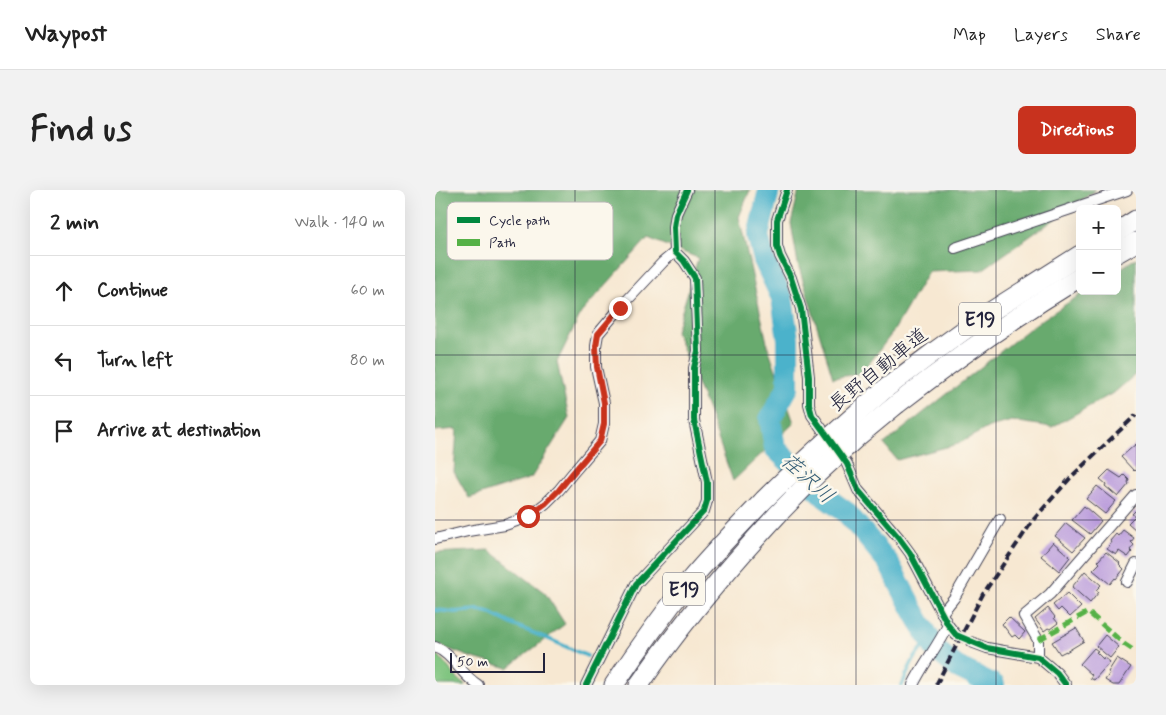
<!DOCTYPE html>
<html lang="en">
<head>
<meta charset="utf-8">
<style>
	body { margin:0; font-family:Mynerve,"Klee One",sans-serif; background:#f2f2f2; color:#222 }
	.controls { position:absolute; right:15px; top:15px; display:grid; overflow:hidden; border-radius:8px; box-shadow:0 5px 20px #0002 }
	.controls button { width:45px; height:45px; display:grid; place-items:center; padding:0; border:0; border-bottom:1px solid #e0e0e0; background:#fff; color:#222; font:25px sans-serif }
	.scale { position:absolute; left:15px; bottom:12px; width:95px; box-sizing:border-box; padding-left:5px; border:2px solid #22223b; border-top:0; font-size:14px; line-height:18px; white-space:nowrap; color:#22223b; -webkit-text-stroke:4px #fbf7ec; paint-order:stroke }
	.stop { position:absolute; width:15px; height:15px; margin:-11px; border:4px solid #c8321e; border-radius:50%; background:#fff }
	.stop.end { background:#c8321e; border-color:#fff; box-shadow:0 1px 5px #0008 }
	.list { margin:0; padding:0; list-style:none }
	h2 { display:flex; justify-content:space-between; align-items:center; height:65px; margin:0; padding:0 20px; font-size:21px }
	h2 small { font-size:16px; font-weight:400; color:#767676 }
	.list li { display:grid; grid-template-columns:32px 1fr auto; gap:15px; align-items:center; box-sizing:border-box; height:70px; padding:0 20px; border-top:1px solid #e0e0e0 }
	.list b { display:block; font-size:19px; white-space:nowrap }
	.list em { font-size:16px; font-style:normal; color:#767676 }
	.icon { flex:none; width:28px; height:28px; fill:none; stroke:currentColor; stroke-width:2; stroke-linecap:round; stroke-linejoin:round }
	.map { position:relative; flex:none; width:701px; height:495px; overflow:hidden; border-radius:8px }
	header { display:flex; align-items:center; gap:30px; box-sizing:border-box; height:70px; padding:0 25px; background:#fff; border-bottom:1px solid #e0e0e0 }
	header strong { font-size:24px }
	nav { display:flex; gap:28px; margin-inline-start:auto; font-size:18px }
	.intro { display:flex; align-items:center; justify-content:space-between; box-sizing:border-box; height:120px; padding:0 30px }
	h1 { margin:0; font-size:35px }
	.button { padding:12px 22px; border-radius:8px; background:#c8321e; color:#fff; font-size:18px; font-weight:700 }
	main { display:flex; gap:30px; padding:0 30px }
	aside { flex:1; background:#fff; border-radius:8px; box-shadow:0 5px 20px #0002 }
	.map>svg:first-child { display:block }
</style>
</head>
<body>
<header>
<strong>Waypost</strong>
<nav><a>Map</a><a>Layers</a><a>Share</a></nav>
</header>
<div class="intro"><h1>Find us</h1><a class="button">Directions</a></div>
<main>
<aside>
<h2>2 min<small>Walk · 140 m</small></h2>
<ul class="list">
<li><svg class="icon" aria-label="ahead" viewBox="0 0 24 24"><path d="M12 20V5M6 11l6-6 6 6"/></svg><div><b>Continue</b></div><em>60 m</em></li>
<li><svg class="icon" aria-label="left" viewBox="0 0 24 24"><path d="M17 20v-9H6M10 6l-5 5 5 5"/></svg><div><b>Turn left</b></div><em>80 m</em></li>
<li><svg class="icon" aria-label="arrive" viewBox="0 0 24 24"><path d="M6 21V4h12l-3 4 3 4H6"/></svg><div><b>Arrive at destination</b></div></li>
</ul>
</aside>
<div class="map">
<svg width="701" height="495" viewBox="0 0 701 495">
	<rect width="100%" height="100%" fill="#fbf7ec"/>
	<filter id="ink" filterUnits="userSpaceOnUse"><feTurbulence type="fractalNoise" baseFrequency=".02" numOctaves="2"/><feDisplacementMap in="SourceGraphic" scale="10" xChannelSelector="R" yChannelSelector="G"/><feConvolveMatrix kernelMatrix="1 2 1 2 8 2 1 2 1" color-interpolation-filters="sRGB"/></filter>
	<filter id="wash" filterUnits="userSpaceOnUse"><feTurbulence type="fractalNoise" baseFrequency=".0096" numOctaves="4" result="noise"/><feDisplacementMap in="SourceGraphic" scale="20" xChannelSelector="R" yChannelSelector="G"/><feGaussianBlur stdDeviation="1.12" result="paint"/><feColorMatrix in="noise" values="0 0 0 0 0 0 0 0 0 0 0 0 0 0 0 0 0 1.4 0 .05"/><feComposite in="paint" operator="in"/></filter>
	<g filter="url(#wash)">
		<rect width="100%" height="100%" fill="#f7e8d2"/>
		<polygon fill="#80c580" stroke="#51745e" points="0,465 4,466 22,488 31,495 0,495"/>
		<g fill="#68aa6e" stroke="#456654">
			<polygon points="0,0 315,0 304,27 333,157 359,233 298,291 274,223 241,141 263,68 213,48 146,123 122,172 134,228 96,288 34,308 19,282 22,239 0,241"/>
			<polygon points="364,0 661,0 547,80 493,82 458,142 427,183 398,188 363,74 356,33"/>
			<polygon points="701,68 701,184 680,202 617,237 577,231 554,237 523,254 462,270 449,254 599,135 651,101 682,101 682,81"/>
			<polygon points="54,360 110,403 130,434 73,478 35,467 0,454 0,363"/>
		</g>
		<g fill="none" stroke-linecap="round" stroke-linejoin="round">
			<g stroke="#4cb2cb" stroke-width="4">
				<polyline points="0,420 20,422 44,420 53,422 81,436 116,450 152,466"/>
				<path d="M 467,495 C 474,479 480,462 495,451"/>
			</g>
			<polyline stroke="#4cb2cb" stroke-width="22" points="334,0 323,46 329,70 347,108 353,149 353,197 335,229 340,258 390,307 411,322 453,372 477,418 501,460 522,477 559,495"/>
		</g>
		<g id="blocks">
			<g fill="#b899db">
				<polygon points="701,254 701,281 700,280 699,281 686,267"/>
				<polygon points="674,280 686,288 689,285 694,290 693,292 694,294 683,307 670,296 671,294 665,289"/>
				<polygon points="662,296 681,311 670,324 651,309"/>
				<polygon points="649,316 666,331 655,344 637,330"/>
				<polygon points="701,320 701,340 693,333 700,326 697,324"/>
				<polygon points="631,333 650,348 638,361 620,346"/>
				<polygon points="688,340 699,348 696,352 699,355 695,360 697,362 693,367 684,361 681,365 672,359 677,352 675,351 681,344 683,346"/>
				<polygon points="618,352 635,367 624,381 606,366"/>
				<polygon points="671,362 685,373 684,374 689,379 681,389 680,388 675,394 658,380 665,373 663,371"/>
				<polygon points="650,381 666,395 661,400 664,402 655,413 637,397"/>
				<polygon points="632,403 646,417 635,427 626,418 623,421 618,415"/>
				<polygon points="613,418 620,427 619,428 623,433 615,439 613,438 609,441 600,429"/>
				<polygon points="574,427 590,442 584,449 580,445 577,447 567,434"/>
				<polygon points="641,438 649,451 631,462 631,461 625,464 617,452"/>
				<polygon points="670,445 684,457 675,468 661,456"/>
				<polygon points="659,458 663,461 661,462 668,469 669,467 675,472 659,490 655,488 657,485 645,474"/>
				<polygon points="682,468 696,477 684,495 678,495 670,490 675,483 673,482"/>
			</g>
		</g>
	</g>
	<g filter="url(#ink)">
		<use href="#blocks" fill-opacity="0" stroke="#424052" stroke-width="1"/>
		<g fill="none" stroke-linecap="round" stroke-linejoin="round">
			<polyline stroke="#ccc0b4" stroke-width="10" stroke-dasharray="10 5" stroke-linecap="butt" points="521,445 536,452"/>
			<g stroke="#424052" stroke-width="12">
				<g id="minor">
					<polyline points="352,0 342,30 342,56 345,66 356,88 366,119 374,187 374,214 377,225 412,274 423,300 464,348 475,363 513,435 521,445"/>
					<polyline points="520,58 692,0"/>
					<polyline points="0,349 33,341 70,335 93,327 111,313 124,300 137,284 165,251 169,234 169,213 161,177 161,156 163,144 185,118 228,72 240,62"/>
					<polyline points="692,392 701,374"/>
					<polyline points="507,423 519,408 565,329"/>
					<polyline points="536,452 552,458 603,467 622,483 631,495"/>
					<path d="M 0,457 C 18,464 26,485 43,495"/>
					<polyline points="603,467 603,450 589,426 615,404 701,305"/>
					<polyline points="151,495 201,394 269,321 272,311 272,292 259,230 259,178 263,161 260,88 249,71 240,62 239,37 241,24 252,0"/>
					<path d="M 478,495 C 488,474 503,456 513,435"/>
				</g>
			</g>
			<g stroke="#424052" stroke-width="21">
				<g id="motorway">
					<polyline points="682,42 701,30"/>
					<polyline points="682,63 701,52"/>
					<polyline points="450,199 499,162 549,126 645,65"/>
					<path d="M 462,214 C 521,168 581,126 645,87"/>
					<path d="M 179,495 C 203,459 229,423 256,389 C 279,362 304,336 329,310"/>
					<path d="M 204,495 C 246,434 293,378 343,324"/>
				</g>
			</g>
			<use href="#minor" stroke="#fff" stroke-width="10"/>
			<use href="#motorway" stroke="#fff" stroke-width="19"/>
			<polyline stroke="#22223b" stroke-width="4" stroke-dasharray="8 4" stroke-linecap="butt" points="501,495 548,404 599,329 637,286 701,225"/>
			<g stroke="#424052" stroke-width="21" stroke-linecap="butt">
				<g id="motorway-bridge">
					<path d="M 329,310 C 368,271 408,235 450,199"/>
					<polyline points="343,324 382,284 422,247 462,214"/>
				</g>
			</g>
			<use href="#motorway-bridge" stroke="#fff" stroke-width="19"/>
			<polyline stroke="#55b146" stroke-width="5" stroke-dasharray="10 5" stroke-linecap="butt" points="603,450 653,422 689,454 701,462"/>
			<g stroke="#fbf7ec" stroke-width="9">
				<g id="cycleway">
					<polyline points="352,0 342,30 342,56 345,66 356,88 366,119 374,187 374,214 377,225 412,274 423,300 464,348 475,363 513,435 521,445 552,458 603,467 622,483 631,495"/>
					<polyline points="151,495 201,394 269,321 272,311 272,292 259,230 259,178 263,161 260,88 249,71 240,62 239,37 241,24 252,0"/>
				</g>
			</g>
			<use href="#cycleway" stroke="#00873e" stroke-width="6"/>
		</g>
	</g>
	<g fill="none" stroke-linecap="round" stroke-linejoin="round" filter="url(#ink)">
		<polyline stroke="#c8321e" stroke-width="6" points="93,326 111,313 124,300 137,284 165,251 169,234 169,213 162,177 161,156 163,144 185,118"/>
	</g>
	<path fill="none" stroke="#22223b" stroke-width="1" stroke-opacity="0.55" d="M 140,0 L 140,495M 280,0 L 280,495M 421,0 L 421,495M 561,0 L 561,495M 0,165 L 701,165M 0,330 L 701,330"/>
	<g text-anchor="middle" stroke-width="5" stroke-linejoin="round" paint-order="stroke">
		<g fill="#fbf7ec" stroke="#636270" stroke-width="1">
			<rect x="524" y="112.5" width="42" height="33" rx="4"/>
			<rect x="228" y="382.5" width="42" height="33" rx="4"/>
		</g>
		<g font-size="19" font-weight="bold" fill="#22223b">
			<text x="545" y="136">E19</text>
			<text x="249" y="406">E19</text>
		</g>
		<g font-size="20" fill="#22223b" stroke="#fbf7ec">
			<text transform="translate(443 179) rotate(-39)" y="7">長野自動車道</text>
		</g>
		<g font-size="21" font-style="italic" fill="#335c75" stroke="#fbf7ec">
			<text transform="translate(373 288) rotate(42)" y="7">荏沢川</text>
		</g>
	</g>
	<rect x="12" y="12" width="166" height="58" rx="8" fill="#fbf7ec" stroke="#bab7b7" stroke-width="1"/>
	<rect x="22" y="27" width="23" height="6" fill="#00873e"/>
	<rect x="22" y="49" width="23" height="7" fill="#55b146"/>
	<g font-size="14" fill="#22223b">
		<text x="54" y="35">Cycle path</text>
		<text x="54" y="57">Path</text>
	</g>
</svg>
<div class="controls">
<button>+</button>
<button>−</button>
</div>
<div class="scale">50 m</div>
<div class="stop" style="left:93px;top:326px"></div>
<div class="stop end" style="left:185px;top:118px"></div>
</div>
</main>
</body>
</html>
